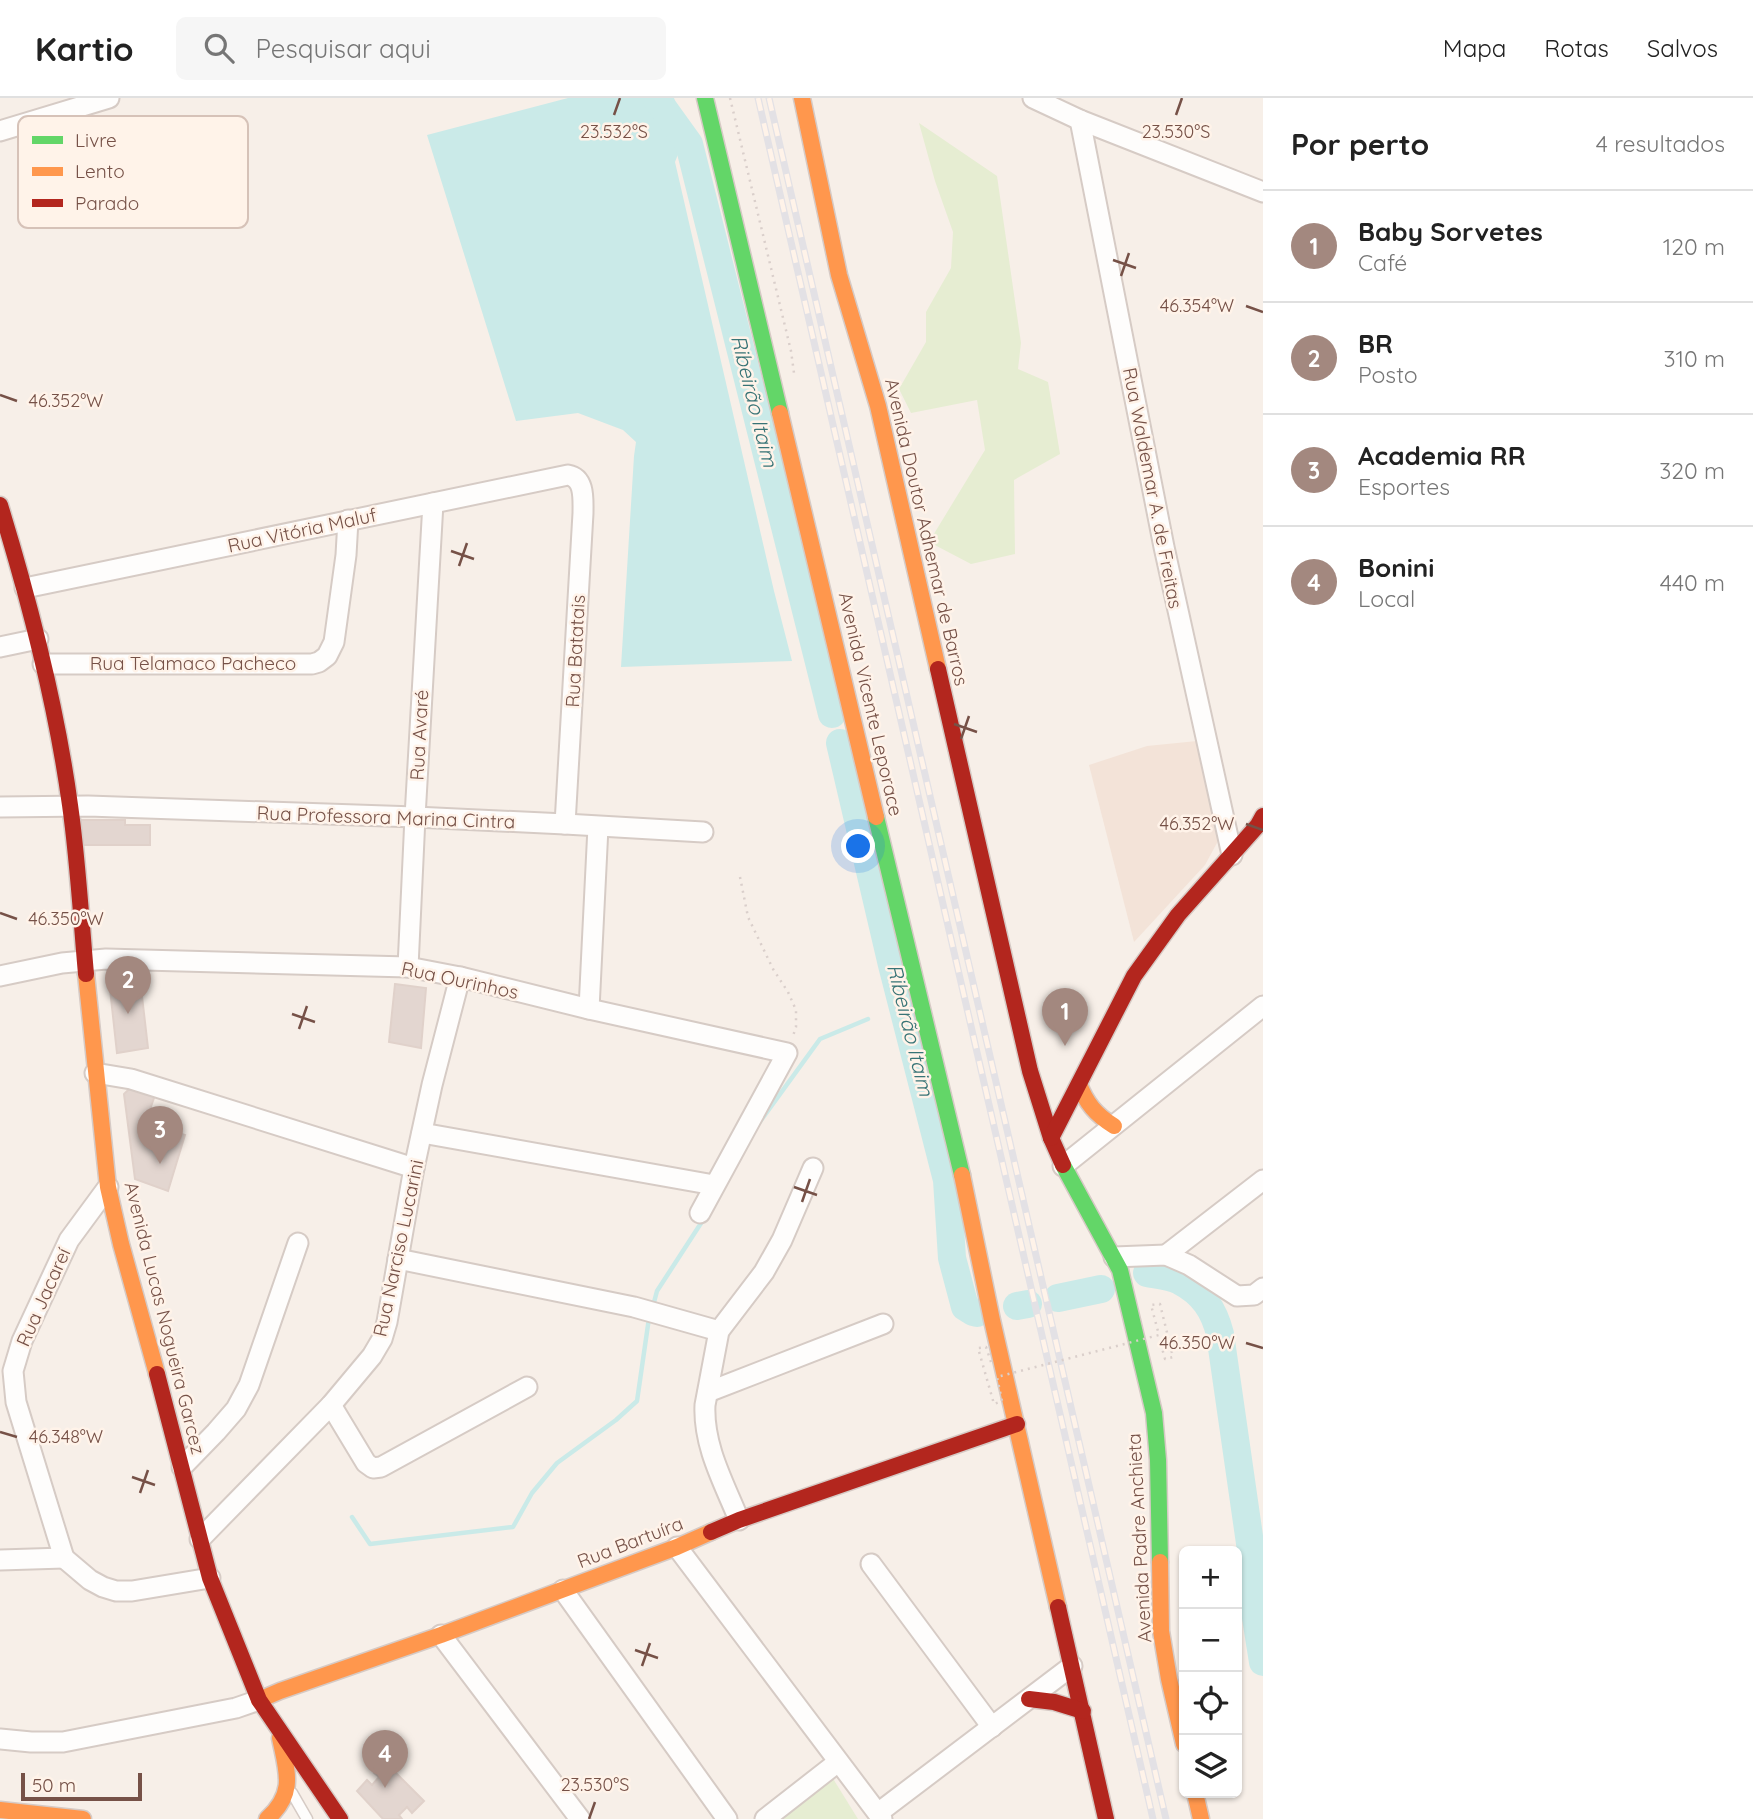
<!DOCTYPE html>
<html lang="pt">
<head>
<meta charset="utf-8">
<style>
	body { margin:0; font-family:Quicksand,sans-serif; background:#f6f6f6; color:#222 }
	.controls { position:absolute; right:21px; bottom:21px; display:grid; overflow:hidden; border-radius:10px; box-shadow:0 2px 5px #0004 }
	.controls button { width:63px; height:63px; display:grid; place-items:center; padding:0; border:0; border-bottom:2px solid #e0e0e0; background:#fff; color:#222; font:35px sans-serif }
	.scale { position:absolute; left:21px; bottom:18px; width:121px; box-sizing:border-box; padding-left:7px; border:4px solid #765147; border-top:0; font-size:19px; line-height:24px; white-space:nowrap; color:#765147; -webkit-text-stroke:5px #fff3e9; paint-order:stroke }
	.you { position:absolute; left:859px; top:749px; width:24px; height:24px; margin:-18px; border:5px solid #fff; border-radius:50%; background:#1a73e8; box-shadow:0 0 0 10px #1a73e833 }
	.badge { display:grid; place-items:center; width:46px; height:46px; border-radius:50%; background:#a3887f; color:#fff; font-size:23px; font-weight:700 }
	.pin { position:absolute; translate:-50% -58px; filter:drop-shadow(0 2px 4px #0008) }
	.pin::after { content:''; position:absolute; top:37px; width:24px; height:21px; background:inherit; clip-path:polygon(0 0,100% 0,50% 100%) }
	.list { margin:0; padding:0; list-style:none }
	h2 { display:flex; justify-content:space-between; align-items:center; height:91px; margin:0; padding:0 28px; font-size:30px }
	h2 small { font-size:23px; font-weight:400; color:#767676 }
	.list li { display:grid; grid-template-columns:46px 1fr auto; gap:21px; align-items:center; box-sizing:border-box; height:112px; padding:0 28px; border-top:2px solid #e0e0e0 }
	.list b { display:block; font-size:26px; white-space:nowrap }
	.list p { margin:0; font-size:23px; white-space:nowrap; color:#767676 }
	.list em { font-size:23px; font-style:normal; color:#767676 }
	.icon { flex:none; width:38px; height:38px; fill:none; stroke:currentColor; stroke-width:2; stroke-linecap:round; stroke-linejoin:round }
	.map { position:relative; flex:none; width:1263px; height:1721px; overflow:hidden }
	header { display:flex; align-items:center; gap:42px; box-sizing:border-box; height:98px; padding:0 35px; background:#fff; border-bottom:2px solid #e0e0e0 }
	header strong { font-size:33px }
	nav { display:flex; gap:38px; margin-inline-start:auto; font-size:24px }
	.search { width:490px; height:63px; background:#f6f6f6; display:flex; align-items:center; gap:18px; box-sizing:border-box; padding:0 24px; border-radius:10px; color:#767676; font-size:26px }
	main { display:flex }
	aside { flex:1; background:#fff }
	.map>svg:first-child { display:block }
</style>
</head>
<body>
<header>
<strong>Kartio</strong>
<div class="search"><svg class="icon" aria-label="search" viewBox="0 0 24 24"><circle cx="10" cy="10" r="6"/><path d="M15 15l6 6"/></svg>Pesquisar aqui</div>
<nav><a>Mapa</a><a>Rotas</a><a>Salvos</a></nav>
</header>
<main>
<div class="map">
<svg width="1263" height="1721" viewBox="0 0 1263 1721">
	<rect width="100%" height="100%" fill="#f7efe8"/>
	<polygon fill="#f3e3d8" points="1197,643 1218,743 1205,767 1134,844 1089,667 1147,648"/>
	<g fill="#e6edd2">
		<polygon points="919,25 997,78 1021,245 1018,271 1048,284 1060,356 1014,382 1015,456 971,466 929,444 985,352 977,302 911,315 899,291 926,244 926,214 951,170 953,134 935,83"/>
		<polygon points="832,1679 858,1721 780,1721"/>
	</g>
	<polygon fill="#caeae8" points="568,0 674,0 686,36 675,64 774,493 792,563 621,569 634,358 636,344 623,332 578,315 516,323 427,37"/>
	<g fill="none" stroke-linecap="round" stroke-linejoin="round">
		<g stroke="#caeae8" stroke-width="4.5">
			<polyline points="759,1025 820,941 868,921"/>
			<polyline points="653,1208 657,1193 705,1119"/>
			<polyline points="352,1419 370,1446 513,1429 532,1395 557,1365 616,1322 637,1303 649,1220"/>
		</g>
		<g stroke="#caeae8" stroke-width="28">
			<polyline points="656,0 689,46 832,616"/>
			<polyline points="840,645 892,867 947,1082 952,1160 965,1209 973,1214 977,1215"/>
			<path d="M 1147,1175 C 1157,1177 1171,1178 1180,1183 C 1203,1195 1214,1212 1220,1236 L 1256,1487 L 1254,1507 L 1263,1564"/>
			<polyline points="1058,1200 1101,1191"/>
			<polyline points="1017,1208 1028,1206"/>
		</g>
	</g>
	<g fill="#e3d6d0" stroke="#e0d1ca" stroke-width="2">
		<polygon points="81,722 125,722 125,727 150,727 150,747 81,747"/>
		<polygon points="140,881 148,950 117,955 109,882"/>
		<polygon points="395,886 426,890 421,950 389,944"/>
		<polygon points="129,991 155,997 145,1026 185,1037 168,1093 135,1081 124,996"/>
		<polygon points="385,1664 424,1703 412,1715 407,1709 399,1717 402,1721 383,1721 357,1693 367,1682 372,1687 379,1679 374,1675"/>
	</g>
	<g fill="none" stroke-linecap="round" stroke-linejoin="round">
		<g stroke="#d6cbc5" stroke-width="13">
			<polyline id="lane" points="292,1695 307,1721"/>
		</g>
		<g stroke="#d6cbc5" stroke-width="23">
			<g id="street">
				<polyline points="1033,0 1080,22 1263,94"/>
				<polyline points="1080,22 1164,449 1232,757"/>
				<polyline points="0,33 109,0"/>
				<path d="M 25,490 L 568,377 C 585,380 583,401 583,415 L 565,726"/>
				<polyline points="0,549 38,541"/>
				<polyline points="43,566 312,566 319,564 327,558 334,544 346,457 348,422"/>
				<polyline points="0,709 88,708 415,719 565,726 703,734"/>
				<polyline points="408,869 415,719 433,405"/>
				<polyline points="0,878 62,865 106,861 408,869 460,879 589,911 787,955 700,1115"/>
				<polyline points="589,911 598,729"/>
				<polyline points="95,975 131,981 414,1070"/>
				<polyline points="422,1035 714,1087"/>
				<polyline points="1063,1068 1263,908"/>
				<polyline points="1166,1157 1263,1082"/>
				<polyline points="1114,1159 1166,1157 1189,1167 1237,1198 1254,1197 1263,1190"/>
				<polyline points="398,1161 634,1209 719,1233"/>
				<polyline points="708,1294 883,1226"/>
				<polyline points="331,1307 366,1365 373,1370 381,1369 527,1289"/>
				<polyline points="182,1369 216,1334 236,1311 249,1287 298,1145"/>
				<path d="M 739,1422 C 724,1385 703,1348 705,1307 L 719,1233 L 764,1174 L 782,1142 L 813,1070"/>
				<polyline points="200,1441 331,1307 372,1258 382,1241 387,1224 414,1070 432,987 460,879"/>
				<polyline points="677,1449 882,1721"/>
				<polyline points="64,1460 16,1304 13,1273 22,1243 69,1142 108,1089"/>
				<polyline points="64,1460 90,1482 103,1489 116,1493 132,1493 210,1480"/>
				<polyline points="0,1462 64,1460"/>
				<polyline points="871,1466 992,1629"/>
				<polyline points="563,1492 727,1721"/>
				<polyline points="441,1537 580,1721"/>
				<polyline points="0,1641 31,1644 63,1644 236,1610 259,1602"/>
				<polyline points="878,1715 1072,1568"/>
				<polyline points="765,1721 838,1664"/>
			</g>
		</g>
		<g stroke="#d6cac5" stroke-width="19">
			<g id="fast">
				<polyline points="705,0 780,315"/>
				<polyline points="876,719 962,1077"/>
				<polyline points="1063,1067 1120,1172 1154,1315 1158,1362 1160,1464"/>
			</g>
		</g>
		<g stroke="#d6cac5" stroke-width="19">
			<g id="slow">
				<polyline points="802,0 839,177 878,308 938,571"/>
				<polyline points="780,315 876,719"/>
				<polyline points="86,876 108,1089 121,1146 157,1276"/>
				<path d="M 1079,986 C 1086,1005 1096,1017 1114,1028"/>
				<polyline points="962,1077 992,1222 1058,1509"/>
				<polyline points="1160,1464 1161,1533 1169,1581 1184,1646"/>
				<polyline points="259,1602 280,1593 441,1537 677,1449 711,1434"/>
				<polyline points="1195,1695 1201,1721"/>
				<polyline points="0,1712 83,1721"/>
				<path d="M 267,1721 C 296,1695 287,1674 280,1640"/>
			</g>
		</g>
		<g stroke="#d6cac5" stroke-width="19">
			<g id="jam">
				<path d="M 0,407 C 30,505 56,605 70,707 C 78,763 81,820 86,876"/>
				<polyline points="938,571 1030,973 1051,1040 1063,1067"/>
				<polyline points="1051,1040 1134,878 1178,817 1258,727 1263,718"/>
				<polyline points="157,1276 210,1480 259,1602 340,1721"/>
				<polyline points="711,1434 739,1422 1017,1326"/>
				<polyline points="1058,1509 1106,1721"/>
				<polyline points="1029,1601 1054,1604 1083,1613"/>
			</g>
		</g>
		<g stroke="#dacfcb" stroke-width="2.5" stroke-dasharray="2 5" stroke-linecap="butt">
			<polyline points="730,0 791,253 794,275"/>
			<polyline points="740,779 748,819 773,871 788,894 796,912 796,929 793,938"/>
		</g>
		<use href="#lane" stroke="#fefdfc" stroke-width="10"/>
		<use href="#street" stroke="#fefdfc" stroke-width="19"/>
		<use href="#fast" stroke="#63d668" stroke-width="16"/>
		<use href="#slow" stroke="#ff974d" stroke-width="16"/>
		<use href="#jam" stroke="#b3261e" stroke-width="16"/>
		<g stroke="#e3e1e5" stroke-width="7">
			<g id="rail">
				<polyline points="758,0 1153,1721"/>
				<polyline points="769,0 1166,1721"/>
			</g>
		</g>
		<use href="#rail" stroke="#fff3e9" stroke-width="4.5" stroke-dasharray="13" stroke-linecap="butt"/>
		<polyline stroke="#dacfcb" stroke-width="2.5" stroke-dasharray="2 5" stroke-linecap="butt" points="991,1264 986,1249 978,1250 994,1306 1002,1303 997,1279 1159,1237 1151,1207 1160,1206 1173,1259 1165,1261 1160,1243"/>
	</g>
	<path fill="none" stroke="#765147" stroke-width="2.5" d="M 614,17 L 620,0M 1176,17 L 1182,0M 1113,162 L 1136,170M 1121,178 L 1129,155M 1246,208 L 1263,214M 0,297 L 17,303M 451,453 L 474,461M 459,468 L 467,445M 954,626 L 977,634M 961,641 L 969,618M 1246,726 L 1263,732M 0,815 L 17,821M 292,916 L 315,924M 299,931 L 307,908M 794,1089 L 817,1097M 802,1104 L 810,1081M 1246,1245 L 1263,1250M 0,1334 L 17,1339M 132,1379 L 155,1387M 140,1395 L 148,1372M 635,1552 L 658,1560M 642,1568 L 650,1545M 589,1721 L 595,1704"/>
	<g text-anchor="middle" stroke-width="5" stroke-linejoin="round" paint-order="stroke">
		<g font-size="19" fill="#765147" stroke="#fff3e9">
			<text transform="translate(1153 390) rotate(79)" y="7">Rua Waldemar A. de Freitas</text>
			<text transform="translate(302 432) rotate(-12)" y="7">Rua Vitória Maluf</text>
			<text transform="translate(927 434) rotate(77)" y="7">Avenida Doutor Adhemar de Barros</text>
			<text transform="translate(575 553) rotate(-87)" y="7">Rua Batatais</text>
			<text x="193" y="572">Rua Telamaco Pacheco</text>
			<text transform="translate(871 606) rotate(77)" y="7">Avenida Vicente Leporace</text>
			<text transform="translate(419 637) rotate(-87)" y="7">Rua Avaré</text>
			<text transform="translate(386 719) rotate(2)" y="7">Rua Professora Marina Cintra</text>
			<text transform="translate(460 882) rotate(12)" y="7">Rua Ourinhos</text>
			<text transform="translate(398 1150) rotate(-78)" y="7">Rua Narciso Lucarini</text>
			<text transform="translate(43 1199) rotate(-66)" y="7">Rua Jacareí</text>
			<text transform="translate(165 1220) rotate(76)" y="7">Avenida Lucas Nogueira Garcez</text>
			<text transform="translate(1139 1440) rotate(-93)" y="7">Avenida Padre Anchieta</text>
			<text transform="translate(630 1444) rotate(-21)" y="7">Rua Bartuíra</text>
		</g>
		<g font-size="21" font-style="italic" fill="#387476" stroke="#fff3e9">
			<text transform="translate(754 303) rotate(76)" y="7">Ribeirão Itaim</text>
			<text transform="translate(910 932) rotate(76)" y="7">Ribeirão Itaim</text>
		</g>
	</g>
	<rect x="18" y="18" width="230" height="112" rx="10" fill="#fff3e9" stroke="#d6c2b8" stroke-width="2"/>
	<rect x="32" y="38" width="31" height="8" fill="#63d668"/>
	<rect x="32" y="69" width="31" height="9" fill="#ff974d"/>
	<rect x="32" y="101" width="31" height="8" fill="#b3261e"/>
	<g font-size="19" fill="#765147">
		<text x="75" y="49">Livre</text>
		<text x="75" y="80">Lento</text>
		<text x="75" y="112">Parado</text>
	</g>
	<g font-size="18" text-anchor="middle" fill="#765147" stroke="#fff3e9" stroke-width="5" stroke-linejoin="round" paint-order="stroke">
		<text x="614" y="40">23.532°S</text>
		<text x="1176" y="40">23.530°S</text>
		<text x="1197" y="214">46.354°W</text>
		<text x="66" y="309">46.352°W</text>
		<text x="1197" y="732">46.352°W</text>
		<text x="66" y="827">46.350°W</text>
		<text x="1197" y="1251">46.350°W</text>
		<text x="66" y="1345">46.348°W</text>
		<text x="595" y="1693">23.530°S</text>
	</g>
</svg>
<div class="controls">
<button>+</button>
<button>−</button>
<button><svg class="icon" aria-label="locate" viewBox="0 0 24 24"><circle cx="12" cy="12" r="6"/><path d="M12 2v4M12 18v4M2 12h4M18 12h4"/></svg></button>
<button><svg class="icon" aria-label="layers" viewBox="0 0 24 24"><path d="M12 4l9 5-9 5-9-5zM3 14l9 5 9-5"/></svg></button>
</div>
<div class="scale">50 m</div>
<div class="you"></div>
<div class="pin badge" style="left:1065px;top:948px">1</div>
<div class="pin badge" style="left:128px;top:916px">2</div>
<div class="pin badge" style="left:160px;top:1066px">3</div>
<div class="pin badge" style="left:385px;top:1690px">4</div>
</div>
<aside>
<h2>Por perto<small>4 resultados</small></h2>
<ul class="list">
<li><span class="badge">1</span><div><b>Baby Sorvetes</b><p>Café</p></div><em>120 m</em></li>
<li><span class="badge">2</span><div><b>BR</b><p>Posto</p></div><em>310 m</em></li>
<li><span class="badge">3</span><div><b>Academia RR</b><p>Esportes</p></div><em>320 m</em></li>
<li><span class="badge">4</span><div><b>Bonini</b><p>Local</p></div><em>440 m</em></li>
</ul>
</aside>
</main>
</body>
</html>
